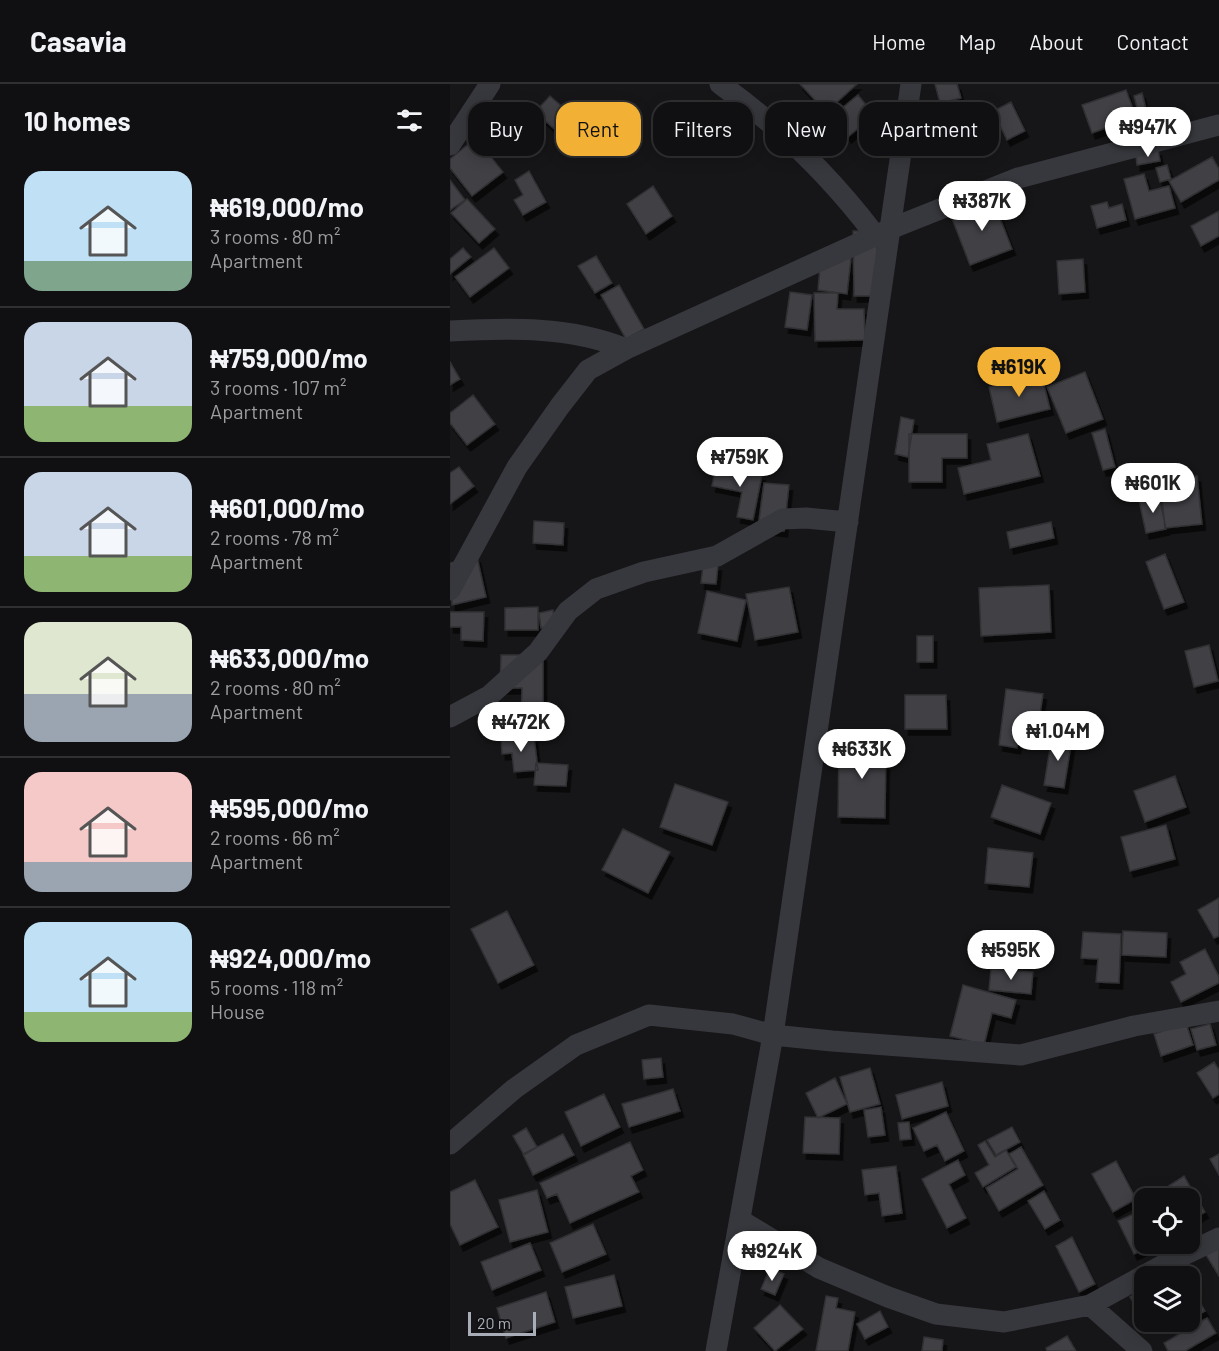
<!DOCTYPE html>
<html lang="en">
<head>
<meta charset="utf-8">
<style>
	body { margin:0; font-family:Barlow,sans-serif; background:#1e1e20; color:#f1f3f6; height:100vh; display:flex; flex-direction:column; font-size:22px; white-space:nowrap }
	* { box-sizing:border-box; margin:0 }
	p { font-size:20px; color:#9c9d9f }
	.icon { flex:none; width:33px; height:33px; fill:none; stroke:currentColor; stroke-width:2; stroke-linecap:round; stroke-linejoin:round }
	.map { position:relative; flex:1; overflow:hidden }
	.drawer { display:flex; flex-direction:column; background:#101012; width:450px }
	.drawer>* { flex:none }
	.banner { position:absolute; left:18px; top:18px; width:570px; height:54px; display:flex; gap:12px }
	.fabs { position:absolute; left:684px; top:1104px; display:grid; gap:12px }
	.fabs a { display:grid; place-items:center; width:66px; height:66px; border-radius:12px; background:#101012; box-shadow:0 3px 15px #0003,0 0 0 2px #303032; font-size:30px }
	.scale { position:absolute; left:18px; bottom:15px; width:68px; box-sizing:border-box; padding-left:6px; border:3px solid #a8adb8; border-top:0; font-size:16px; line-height:21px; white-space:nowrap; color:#a8adb8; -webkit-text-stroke:4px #111113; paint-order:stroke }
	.price { position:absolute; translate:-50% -51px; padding:0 14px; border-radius:21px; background:#fff; color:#222; font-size:20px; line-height:39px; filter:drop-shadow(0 2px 3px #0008) }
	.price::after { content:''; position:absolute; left:50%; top:36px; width:18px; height:14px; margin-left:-9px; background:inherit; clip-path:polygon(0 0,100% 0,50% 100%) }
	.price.on { background:#f2b134; color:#111 }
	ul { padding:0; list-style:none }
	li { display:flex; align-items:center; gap:18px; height:150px; padding:0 24px }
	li+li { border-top:2px solid #303032 }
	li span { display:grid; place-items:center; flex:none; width:168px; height:120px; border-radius:18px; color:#555 }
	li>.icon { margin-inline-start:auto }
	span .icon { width:72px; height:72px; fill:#fffc; stroke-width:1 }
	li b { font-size:26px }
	h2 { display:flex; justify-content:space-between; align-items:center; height:72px; padding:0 24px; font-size:26px }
	.chip { padding:0 21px; border-radius:18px; background:#101012; box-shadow:0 3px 15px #0003,0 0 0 2px #303032; font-size:21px; line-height:54px }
	.chip.on { background:#f2b134; color:#111 }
	header { display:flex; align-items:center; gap:36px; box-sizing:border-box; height:84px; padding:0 30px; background:#101012; border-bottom:2px solid #303032 }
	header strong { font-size:28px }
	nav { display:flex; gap:33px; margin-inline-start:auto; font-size:21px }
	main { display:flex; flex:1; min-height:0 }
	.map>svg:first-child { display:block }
	.building { fill:#404145; stroke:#303034; stroke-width:1.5; filter:url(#shadow) }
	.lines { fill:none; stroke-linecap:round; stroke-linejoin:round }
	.street { stroke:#37383d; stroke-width:21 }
</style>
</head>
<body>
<header>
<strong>Casavia</strong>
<nav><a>Home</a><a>Map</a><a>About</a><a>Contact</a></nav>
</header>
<main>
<section class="drawer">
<h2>10 homes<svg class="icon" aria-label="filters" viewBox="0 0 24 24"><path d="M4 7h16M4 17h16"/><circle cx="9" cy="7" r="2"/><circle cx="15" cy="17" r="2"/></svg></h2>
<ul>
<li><span style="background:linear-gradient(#bfe0f5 75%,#7fa58c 0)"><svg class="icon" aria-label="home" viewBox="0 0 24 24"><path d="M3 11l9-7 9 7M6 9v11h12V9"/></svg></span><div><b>₦619,000/mo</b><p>3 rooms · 80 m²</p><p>Apartment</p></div></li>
<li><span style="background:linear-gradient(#c9d6e8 70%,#8fb573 0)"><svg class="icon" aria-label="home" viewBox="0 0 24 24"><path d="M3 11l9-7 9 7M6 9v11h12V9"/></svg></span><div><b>₦759,000/mo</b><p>3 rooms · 107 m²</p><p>Apartment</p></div></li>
<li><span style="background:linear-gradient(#c9d6e8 70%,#8fb573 0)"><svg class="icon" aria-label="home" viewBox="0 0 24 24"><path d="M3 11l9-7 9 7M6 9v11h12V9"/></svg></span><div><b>₦601,000/mo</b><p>2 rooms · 78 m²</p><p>Apartment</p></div></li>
<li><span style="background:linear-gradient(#dfe7d0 60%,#9aa5b1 0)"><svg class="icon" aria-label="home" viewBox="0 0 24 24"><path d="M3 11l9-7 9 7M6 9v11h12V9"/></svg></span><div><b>₦633,000/mo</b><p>2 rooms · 80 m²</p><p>Apartment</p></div></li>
<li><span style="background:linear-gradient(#f6c9c9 75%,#9aa5b1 0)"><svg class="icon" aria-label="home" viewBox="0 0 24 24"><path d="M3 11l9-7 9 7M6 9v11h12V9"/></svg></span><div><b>₦595,000/mo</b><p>2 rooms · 66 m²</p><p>Apartment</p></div></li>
<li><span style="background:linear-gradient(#bfe0f5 75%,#8fb573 0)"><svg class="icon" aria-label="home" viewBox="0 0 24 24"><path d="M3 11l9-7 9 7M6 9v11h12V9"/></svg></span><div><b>₦924,000/mo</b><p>5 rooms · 118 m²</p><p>House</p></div></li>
</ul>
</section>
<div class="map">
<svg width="769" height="1267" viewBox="0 0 769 1267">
	<defs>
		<filter id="shadow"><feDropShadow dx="3.5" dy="6" stdDeviation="0" flood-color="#0009"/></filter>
	</defs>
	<rect width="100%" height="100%" fill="#161618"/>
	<path class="building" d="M350,0H407L376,28Z
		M485,0H507L511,14L490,19Z
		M676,6L686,33L642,49L632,21Z
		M692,9L697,29L689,31L684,12Z
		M408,11L424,31L398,53L381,33Z
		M100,12L124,33L109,49L85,28Z
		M561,18L575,47L557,56L543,27Z
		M26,54L53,88L22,112L0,84V75Z
		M708,66L710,77L687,81L686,71Z
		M762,73L769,85V96L731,118L719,97Z
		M717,81L721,95L710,98L706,84Z
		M79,87L96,118L73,131L64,116L73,111L65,96Z
		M694,90L699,107L719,102L725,124L685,135L674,95Z
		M0,96L15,116L0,126Z
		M203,102L222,132L196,150L177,120Z
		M17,115L45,145L29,159L1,129Z
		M543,116L562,165L520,181L501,132Z
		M657,118L659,124L672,120L676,136L647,144L641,122Z
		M769,127V152L751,162L741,142Z
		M403,147H427V212H404Z
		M13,164L21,173L0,190V175Z
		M44,164L59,184L20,213L5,193Z
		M371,171L401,174L397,210L368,206Z
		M146,172L162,199L145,209L128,182Z
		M633,175L635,208L609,210L607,177Z
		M169,201L194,245L176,255L151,211Z
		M340,208L362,211L357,246L335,243Z
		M364,209H388L387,225H414L415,256L365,257Z
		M0,278L10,295L0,301Z
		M635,288L653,335L616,349L597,303Z
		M591,289L600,325L547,338L539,303Z
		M23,311L45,340L17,361L0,339V329Z
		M451,333L464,336L458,373L445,370Z
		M655,345L665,383L653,386L642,349Z
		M459,350H517V374H492V398H459Z
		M578,350L590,392L514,410L508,384L541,376L537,360Z
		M266,382L312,391L303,436L287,433L292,408L262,402Z
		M9,383L24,402L0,420V389Z
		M747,392L752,440L715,444L710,396Z
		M314,399L339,401L334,447L308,444Z
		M709,411L716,445L696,449L689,416Z
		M84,437L114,439L113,461L83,459Z
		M601,438L604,454L560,464L557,448Z
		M715,470L734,518L714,525L696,478Z
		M27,473L36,513L2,521L0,479Z
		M253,481H268L266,500L251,499Z
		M599,501L601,548L531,552L529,504Z
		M339,503L348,548L305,556L296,510Z
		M257,507L296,516L287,557L248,549Z
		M88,523V546H55V524Z
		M103,526L105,541L91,544L89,529Z
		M0,528H34L33,557L11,556V543H0Z
		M467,552H483V578H467Z
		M759,561L768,597L744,603L735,567Z
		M51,571H93V636H71L72,604H50Z
		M556,605L593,610L587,651L569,649L567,664L549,661Z
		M455,611H496L497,645H455Z
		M602,652L622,655L614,704L594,701Z
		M84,653L88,686L64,688L62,669L52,670L51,655Z
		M389,658L436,659L435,734L388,733Z
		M86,679L118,681L116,702L84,701Z
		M725,692L736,723L695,738L684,707Z
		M225,700L278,718L262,761L210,743Z
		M552,701L601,719L590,750L541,733Z
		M716,741L725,775L680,787L671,753Z
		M173,745L220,768L198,809L152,786Z
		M538,764L583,769L579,803L535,799Z
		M769,814V852L764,854L748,826Z
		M57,827L84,881L48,899L21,845Z
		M673,847L717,849L716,873L672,871Z
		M633,848L671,850L669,899L646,898L648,875L631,874Z
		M755,865L769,893V899L731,918L721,898L736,890L730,878Z
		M541,885L583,888L581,910L539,906Z
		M513,901L566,916L561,934L542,929L534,961L500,952Z
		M736,939L743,961L711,972L704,950Z
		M760,940L766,961L747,966L741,945Z
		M211,974L213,993L194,995L192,976Z
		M764,978L769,986V1010L763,1014L747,989Z
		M420,984L430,1020L400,1028L390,993Z
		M385,994L397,1020L368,1034L356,1009Z
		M492,998L498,1022L452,1035L446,1011Z
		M223,1005L230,1027L179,1043L172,1020Z
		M154,1010L170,1043L131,1062L115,1028Z
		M431,1023L435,1051L418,1053L414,1026Z
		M496,1028L514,1067L495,1077L487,1061L474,1067L463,1044Z
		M355,1033L390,1034L389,1070L353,1069Z
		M459,1038L461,1055L450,1056L448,1039Z
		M562,1043L570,1058L546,1071L537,1056Z
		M76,1044L87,1063L74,1071L63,1052Z
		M113,1050L124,1071L83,1091L73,1070Z
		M535,1057L545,1073L556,1066L566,1083L533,1103L525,1089L539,1081L528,1061Z
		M180,1058L193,1086L181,1092L189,1108L120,1139L107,1110L97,1114L90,1099Z
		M571,1063L593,1101L549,1127L536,1104L568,1085L559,1070Z
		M769,1070V1091L760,1075Z
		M508,1076L515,1091L499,1100L516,1134L497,1144L472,1095Z
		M666,1077L686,1115L663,1128L642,1090Z
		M446,1082L452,1129L432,1132L429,1109L415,1111L412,1086Z
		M734,1092L755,1128L740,1137V1114H723L717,1103Z
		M25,1096L48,1143L10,1161L0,1140V1108Z
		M87,1106L98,1148L60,1158L49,1116Z
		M594,1107L610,1136L595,1145L578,1117Z
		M694,1125V1160H705L684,1170L668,1137Z
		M143,1140L156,1170L112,1188L100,1159Z
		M622,1153L645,1200L629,1208L606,1162Z
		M80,1159L91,1186L42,1206L31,1178Z
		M769,1162V1192L756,1171Z
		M320,1184L334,1190L325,1211L311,1205Z
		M164,1191L172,1222L123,1234L115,1203Z
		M740,1201L755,1227L740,1236Z
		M694,1204V1229L691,1231L680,1213Z
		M96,1208L105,1238L56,1254L47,1224Z
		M376,1212L388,1214L386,1224L405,1228L398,1267H366Z
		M330,1221L353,1245L325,1267L304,1244Z
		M430,1227L438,1243L415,1255L407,1240Z
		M757,1234L766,1249L735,1267H718L714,1259Z
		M617,1252L626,1267H597L596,1264Z
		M474,1253L493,1256L492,1267H472Z"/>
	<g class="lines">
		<path class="street" d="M270,0C329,42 381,93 425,151
			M0,61L40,0
			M0,247C58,244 121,242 176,265
			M0,506L67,383L110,322L138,286L176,265L440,145L568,94L769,41
			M0,633L39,612L88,568L118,527L146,505L194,488L267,472L333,435L356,434L398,438
			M0,1060L64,1005L126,961L199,931L283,940L323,951L382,957L571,971L684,942L769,927
			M290,1136L369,1184L438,1213L486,1230L554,1238L640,1221L715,1180L769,1154
			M640,1221L692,1267
			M266,1267L323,951L461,0"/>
	</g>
</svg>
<div class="fabs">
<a><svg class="icon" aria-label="locate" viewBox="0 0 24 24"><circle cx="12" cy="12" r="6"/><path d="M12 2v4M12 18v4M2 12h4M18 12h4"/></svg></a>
<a><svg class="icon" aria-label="layers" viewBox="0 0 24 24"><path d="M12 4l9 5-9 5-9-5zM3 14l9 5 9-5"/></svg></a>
</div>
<div class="scale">20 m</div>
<b class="price" style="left:698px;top:74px">₦947K</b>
<b class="price" style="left:532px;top:148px">₦387K</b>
<b class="price on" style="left:569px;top:314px">₦619K</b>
<b class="price" style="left:290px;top:404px">₦759K</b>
<b class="price" style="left:703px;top:430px">₦601K</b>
<b class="price" style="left:71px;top:669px">₦472K</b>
<b class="price" style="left:608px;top:678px">₦1.04M</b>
<b class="price" style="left:412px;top:696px">₦633K</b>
<b class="price" style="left:561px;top:897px">₦595K</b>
<b class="price" style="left:322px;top:1198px">₦924K</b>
<div class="banner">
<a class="chip">Buy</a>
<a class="chip on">Rent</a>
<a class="chip">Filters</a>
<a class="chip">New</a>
<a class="chip">Apartment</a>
</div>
</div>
</main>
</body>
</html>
